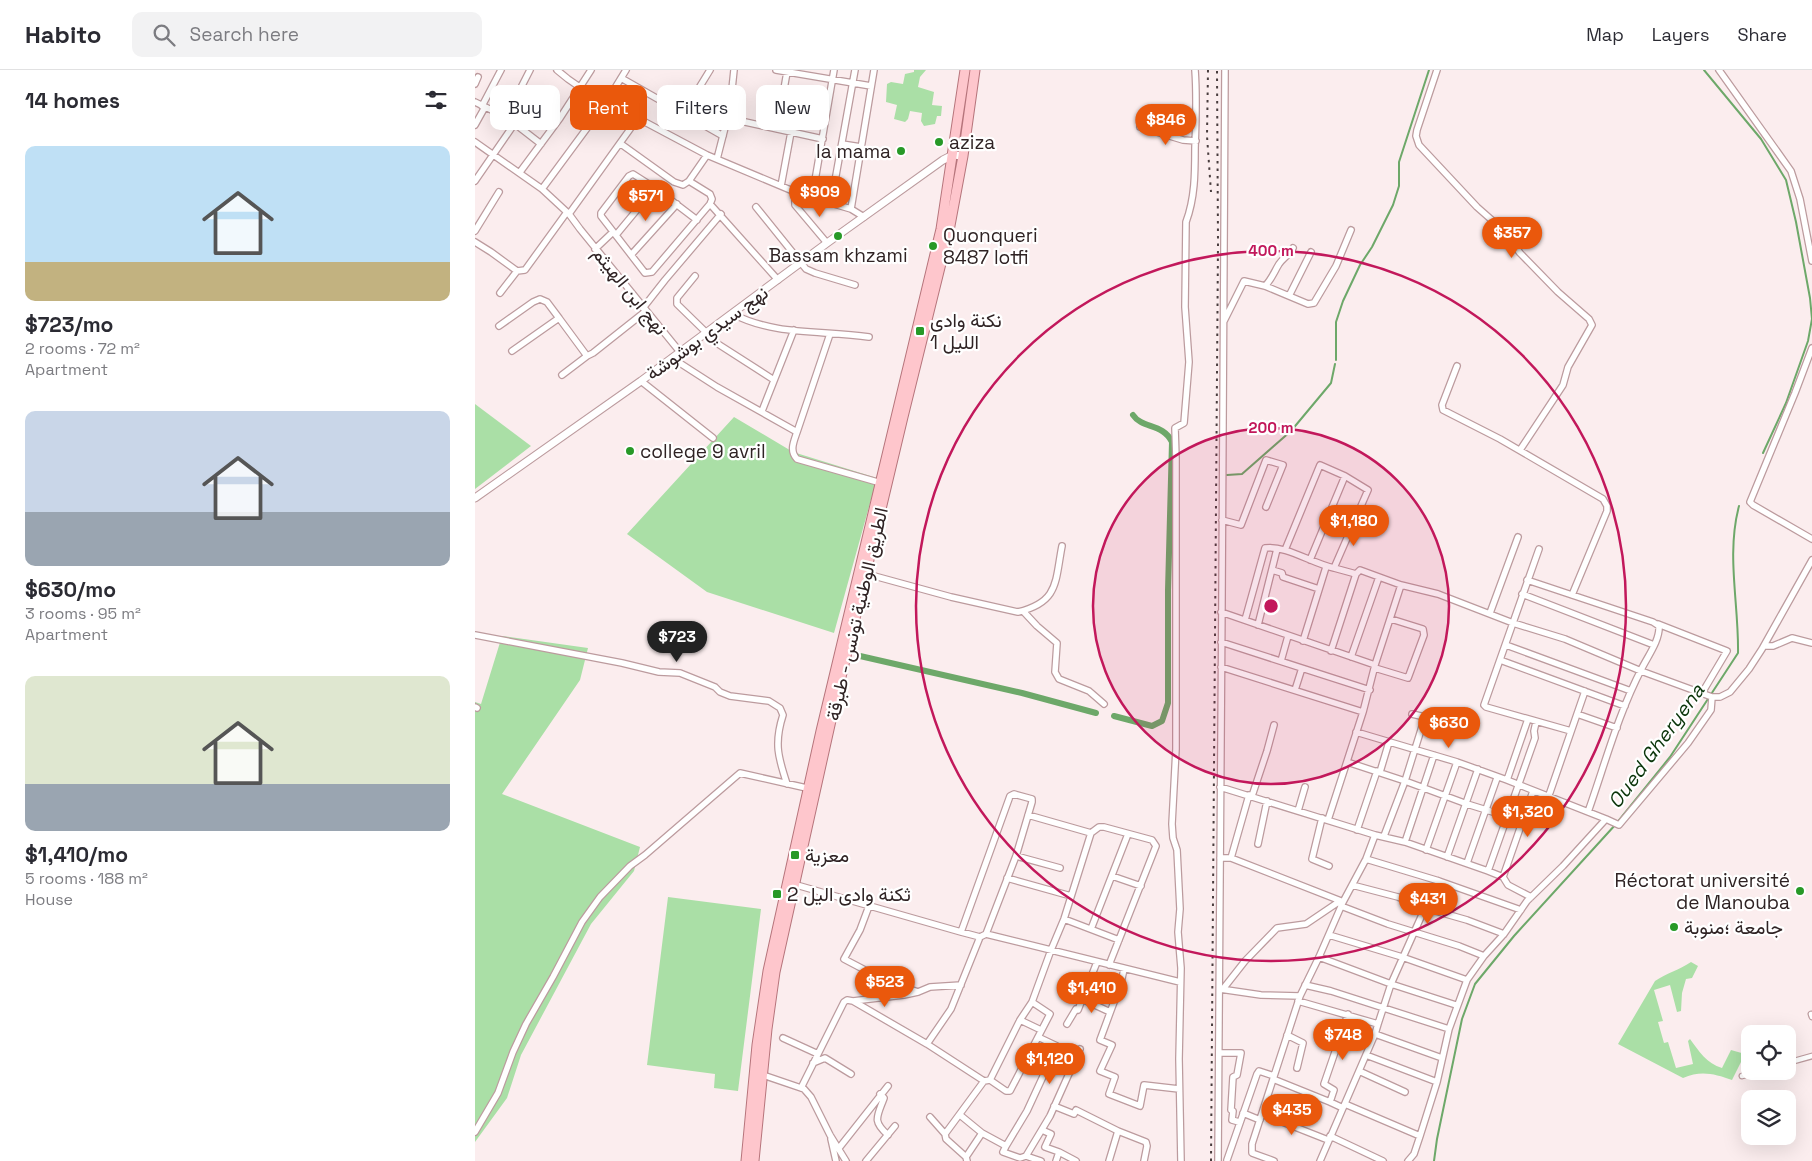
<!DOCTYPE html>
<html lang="en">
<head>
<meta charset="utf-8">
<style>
	body { margin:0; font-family:"Space Grotesk",Vazirmatn,sans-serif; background:#f2f2f3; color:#2b2b33; height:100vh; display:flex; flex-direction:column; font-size:19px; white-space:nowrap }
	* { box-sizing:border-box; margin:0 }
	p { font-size:16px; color:#7c7c81 }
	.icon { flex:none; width:28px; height:28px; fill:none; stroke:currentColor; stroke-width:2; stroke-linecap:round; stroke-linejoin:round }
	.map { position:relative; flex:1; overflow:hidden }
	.sheet { display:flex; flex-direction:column; background:#fff; width:475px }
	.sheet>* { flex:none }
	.banner { position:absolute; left:15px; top:15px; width:475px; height:45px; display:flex; gap:10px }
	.fabs { position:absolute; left:1266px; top:955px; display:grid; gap:10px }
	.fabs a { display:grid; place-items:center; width:55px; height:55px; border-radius:10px; background:#fff; box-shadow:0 5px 20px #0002; font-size:25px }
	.price { position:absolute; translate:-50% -42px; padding:0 11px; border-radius:18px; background:#ea580c; color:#fff; font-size:16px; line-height:32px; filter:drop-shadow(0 1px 2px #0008) }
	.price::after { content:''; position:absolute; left:50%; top:30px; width:15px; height:11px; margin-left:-8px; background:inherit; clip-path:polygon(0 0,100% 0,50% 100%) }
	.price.active { background:#222; color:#fff }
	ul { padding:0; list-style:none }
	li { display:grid; align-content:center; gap:10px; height:265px; padding:0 25px }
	li span { display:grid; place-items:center; height:155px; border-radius:10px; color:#555 }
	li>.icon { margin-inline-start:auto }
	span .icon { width:90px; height:90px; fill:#fffc; stroke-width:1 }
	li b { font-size:21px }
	h2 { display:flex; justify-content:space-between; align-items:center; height:60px; padding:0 25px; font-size:21px }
	.chip { padding:0 18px; border-radius:10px; background:#fff; box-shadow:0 5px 20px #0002; font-size:18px; line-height:45px }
	.chip.active { background:#ea580c; color:#fff }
	header { display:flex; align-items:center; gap:30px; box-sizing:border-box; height:70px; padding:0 25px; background:#fff; border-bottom:1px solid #e1e1e2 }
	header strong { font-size:24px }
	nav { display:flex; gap:28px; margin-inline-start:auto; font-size:18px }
	.search { width:350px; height:45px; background:#f2f2f3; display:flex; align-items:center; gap:12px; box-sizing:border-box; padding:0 18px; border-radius:10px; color:#7c7c81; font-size:19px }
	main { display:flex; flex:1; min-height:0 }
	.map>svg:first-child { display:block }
	.green { fill:#aadfa6 }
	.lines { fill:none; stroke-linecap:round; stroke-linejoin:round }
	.stream { stroke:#6da869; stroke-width:2 }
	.canal { stroke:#6da869; stroke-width:6 }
	.pedestrian-casing { stroke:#bc9b9e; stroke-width:7 }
	.minor-casing { stroke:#bc9b9e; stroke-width:8 }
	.tertiary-casing { stroke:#bc9b9e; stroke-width:9 }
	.primary-casing { stroke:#b6747b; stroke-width:11 }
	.pedestrian { stroke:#fff; stroke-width:4.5 }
	.minor { stroke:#fff; stroke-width:5.5 }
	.tertiary { stroke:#fff; stroke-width:7 }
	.primary { stroke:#fec6cc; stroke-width:9 }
	.rail { stroke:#493d3e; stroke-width:2; stroke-dasharray:2.5 5; stroke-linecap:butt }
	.ring { fill:none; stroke:#c2185b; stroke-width:2.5 }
	.poi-dot { fill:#279927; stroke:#fff; stroke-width:2 }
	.labels { text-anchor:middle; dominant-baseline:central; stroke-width:4.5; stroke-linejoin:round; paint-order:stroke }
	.poi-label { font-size:19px; fill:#2f2324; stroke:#fff; text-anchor:start }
	.street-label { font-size:19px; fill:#2f2324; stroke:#fff }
	.water-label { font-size:20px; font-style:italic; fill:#0a350a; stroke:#fff }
	.centre { fill:#c2185b; stroke:#fff; stroke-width:2.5 }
	.ring-label { font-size:15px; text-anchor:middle; font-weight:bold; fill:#c2185b; stroke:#fff; stroke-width:4.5; stroke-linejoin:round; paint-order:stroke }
</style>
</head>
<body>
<header>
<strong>Habito</strong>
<div class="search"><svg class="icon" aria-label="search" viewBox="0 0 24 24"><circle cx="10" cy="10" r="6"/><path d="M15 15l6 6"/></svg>Search here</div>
<nav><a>Map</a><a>Layers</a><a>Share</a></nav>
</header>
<main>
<section class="sheet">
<h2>14 homes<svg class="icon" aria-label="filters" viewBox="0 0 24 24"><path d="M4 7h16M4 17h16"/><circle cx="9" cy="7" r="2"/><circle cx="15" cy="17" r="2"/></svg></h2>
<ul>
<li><span style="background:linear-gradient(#bfe0f5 75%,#c2b280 0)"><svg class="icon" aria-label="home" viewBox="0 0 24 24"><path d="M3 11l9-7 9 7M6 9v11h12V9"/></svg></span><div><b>$723/mo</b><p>2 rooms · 72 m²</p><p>Apartment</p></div></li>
<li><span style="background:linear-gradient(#c9d6e8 65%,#9aa5b1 0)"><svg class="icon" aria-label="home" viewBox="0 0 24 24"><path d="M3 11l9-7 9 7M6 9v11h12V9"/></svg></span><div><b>$630/mo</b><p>3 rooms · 95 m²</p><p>Apartment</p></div></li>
<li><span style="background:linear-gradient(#dfe7d0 70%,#9aa5b1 0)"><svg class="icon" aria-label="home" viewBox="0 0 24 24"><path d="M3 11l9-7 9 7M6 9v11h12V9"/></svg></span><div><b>$1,410/mo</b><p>5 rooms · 188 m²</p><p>House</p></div></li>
</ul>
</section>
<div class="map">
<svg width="1337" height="1091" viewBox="0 0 1337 1091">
	<rect width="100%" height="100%" fill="#fbedee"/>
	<path class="green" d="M439,0H451L445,7L443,17L459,22L457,35L467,36L466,46H462L460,54L449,56L446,51L447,43L435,41L433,49L430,52L419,49L422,35L411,32L412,14L416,12L428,14L430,4L439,2Z
		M0,334L56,376L0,419Z
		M259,347L318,382L402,408L359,563L232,522L152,464Z
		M27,566L113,578L105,610L27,724L165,777L159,801L116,854L46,985L32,1028L0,1072V632L6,634Z
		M193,827L286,839L263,1021L239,1018L240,1004L172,995Z
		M1216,892L1223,896L1217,908L1211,909L1207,923L1206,941L1202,942L1195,915L1179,920L1188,951L1183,952L1189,973L1193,972L1201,998L1218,994L1213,971L1215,969C1223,980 1232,994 1247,998L1256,980L1270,984L1257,1010C1240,1004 1226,1000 1208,1008L1143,974L1180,911C1192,903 1204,900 1216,892Z"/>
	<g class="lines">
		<path class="stream" d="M1229,0L1286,69L1311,110L1321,152L1335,228L1337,249L1333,271L1311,333L1288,383
			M861,290V252L868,231L885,195L897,177L918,135L924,116V92L954,0
			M752,405L767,404L816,361L856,313L860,294
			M959,1091L962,1069L987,949L1000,914L1039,866L1141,754L1195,687L1263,583C1264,534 1251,485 1264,436"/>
		<path class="canal" d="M385,586L547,623L621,643
			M639,646L677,656L687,651L693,633V520L697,372C688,353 667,359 658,345"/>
		<defs>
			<path id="pedestrian" d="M1336,944L1337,947
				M1312,993L1337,986
				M1267,1006L1284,1001"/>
			<path id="minor" d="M82,0L93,9L106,18L232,85L325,124L376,139L389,147
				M301,0L396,16
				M962,0L942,60L941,66L944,75L1002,137L1027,159L1045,183L1083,222L1114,249L1117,255L1093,297L1088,315L1045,380
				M1244,0L1316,101L1325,129L1337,191
				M146,8L248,66
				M0,14L3,7
				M0,32L31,47L66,74
				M191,34L200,21
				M7,36L26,0
				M208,44L235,0
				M31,47L55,0
				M163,48L94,144L105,159L205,282
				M252,48L348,69
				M0,55L10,37
				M665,57L708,70L721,71
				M302,59L312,2
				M0,72L67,119L94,144
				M146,74L199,112L208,115L214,111L232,85
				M367,74L386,77
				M242,89L255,38L259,0
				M45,102L85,48L116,0
				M0,111L40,53
				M214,111L235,124L237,129L235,134L177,202L170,203L126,146V143L154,106L158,104L180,118L222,150
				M306,116L316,62
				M67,119L132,31L151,0
				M325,124L320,131V135L352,173
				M337,128L359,0
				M356,133L380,0
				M235,134L303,210
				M281,137L331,199L340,203L380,215
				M376,139L399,0
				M0,161L24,122
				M141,165L180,118
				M0,172L16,182L42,201
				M120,179L138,162
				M156,185L202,134
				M220,206L202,228V234L243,274L299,310
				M790,216C797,209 799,202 804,194C808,188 814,185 818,178
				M25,223L42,201L50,200L92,142
				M814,226L836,182
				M168,238L190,210L246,144
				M258,244C300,266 349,260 394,267
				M749,251L769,211L790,216L833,234L839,233L861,196L876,160
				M24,256L58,232L65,229L72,232L84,248
				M355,264L322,362C319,371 314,381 322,389L406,413
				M1337,278L1320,323L1275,432L1278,435L1337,469
				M37,281L84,248L112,286
				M197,288L242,317L322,362
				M982,296L967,335L968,340L1025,369L1128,429L1132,436V441L1097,525
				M87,305L112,286L118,283L171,241
				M166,311L238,368
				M287,341L319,260
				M747,450L766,455L791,390L808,395L791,437
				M1064,479L1009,635L1011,637L1096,661
				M835,490L870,406
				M859,498L881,504
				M797,500L807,503L808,507L844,519
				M392,504L476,527L543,542C584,532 580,512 587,476
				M1052,510L1178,552L1184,556C1185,570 1173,586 1167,598C1143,644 1130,694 1113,742
				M1047,524L1179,575
				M548,541L562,556L582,573L580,602L584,609L614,621L629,634
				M746,542L900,595
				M1015,543L1043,467
				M770,550L790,478C811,475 838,494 859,498L893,420L870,406L845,395L810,480
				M1183,554L1252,581L1227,623
				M783,555L802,479
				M0,565L147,593L184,602L205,603L240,617L245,622L255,626L294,631L305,638L308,645C299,673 303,687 312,714
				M828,571L851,497
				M746,572L895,620
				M1031,575L1156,621
				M1289,576H1298L1317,568L1337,573
				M856,581L881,504L885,500L926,515L963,524L1038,553L1090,569L1166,601L1237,627H1245L1255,622L1274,599L1287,579L1337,490
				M876,587L904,507
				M1025,590L1150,636
				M806,591L813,566
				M746,597L888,642
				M900,598L933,608L949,565L948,559L916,549
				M820,620L827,598
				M0,637L2,638
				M1102,644L1142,658
				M881,662L982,692L1032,710L1131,749
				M872,692L930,711L992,734L1047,751
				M905,702L914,672
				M1032,710L1053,649
				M745,717L900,765L891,789L868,832L844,887L825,926L777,1074V1083L799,1091
				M777,726L792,681L799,655
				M1073,728L1110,621
				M823,741L830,717
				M553,745L616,763
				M847,748L837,789L854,796
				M853,750L888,642L900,595L926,515
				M882,760L902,701
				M900,765L930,772L1013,801L1028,807L1033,815L1056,827
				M909,766L930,711L950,647L937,644
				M930,772L959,685
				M783,774L792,731
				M951,780L982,692
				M541,786L585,798
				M972,787L1003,699
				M745,788H756L866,831
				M756,788L774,725
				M891,789L964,811L1046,840
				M992,793L1022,708
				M1013,801L1060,668L1059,661L1061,652
				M637,806L666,816
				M1028,807L1058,721
				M532,808L596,826
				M964,811L950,838L992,850L1029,864
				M318,814L486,862L505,867L511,864L705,912
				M877,815L923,827L950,838L916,914L903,954
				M394,836L385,860L369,889L407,909L443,922
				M866,836L913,854L984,876L1009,886
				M589,849L644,870
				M616,859L653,764
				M486,862L535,726L539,724L557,729V732L541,786L511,864
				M854,865L927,887L992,910
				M844,887L916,914L981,935
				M649,899L646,913L625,970L637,975L625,1001L640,1007L634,1024L665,1036L669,1015L704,1019
				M830,915L856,921L974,959
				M745,919L786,925L825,926
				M748,919L770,891L802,858L831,854L865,831
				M607,929L635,942
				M378,931L429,925L443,922L455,917L486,915
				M823,931L903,954L900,964L845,1091
				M545,950L557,932
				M592,954L601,939L603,940L622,892
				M900,964L967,988
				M812,965L828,973L822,998
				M308,968L343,984
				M452,974L509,1011
				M744,983H766L762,1005L758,1007L756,1040L758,1041L757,1050L764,1052
				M891,985L962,1012
				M338,993L350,988L376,1004
				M884,1001L930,1022
				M288,1005L329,1019L336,1027L355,1065L371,1091
				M798,1009L855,1032
				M515,1010L531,1021H535L575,944L557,932L576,880L589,849L616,763L624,757H629L677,770L681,776L634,895
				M326,1018L369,932L372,930L378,931L452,974L476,939L505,867
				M405,1024L409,1028C402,1047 397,1051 413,1065
				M870,1034L945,1066
				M579,1036L599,1044L601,1040L643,1061
				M868,1038L855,1032L859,1020L849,1014L873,944
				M768,1043L785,1050
				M787,1044L853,1070
				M485,1045L507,1063L531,1076L528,1082L545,1088L551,1086L575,1046L605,979
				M455,1047L470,1064L509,1011L515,1010L545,950L566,960
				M567,1060L576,1064L570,1077L584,1082
				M0,1062L23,1023L38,982L51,954L78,907L107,852L125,827L155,796L170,785L265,703L336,719
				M470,1064L471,1069L491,1087L492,1091
				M855,1066L908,1091
				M356,1069L361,1091
				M531,1076L552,1041L582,976L563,967
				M364,1078L413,1016
				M551,1086L566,1091
				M491,1087L507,1063
				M752,1090L782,1004L784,1001L799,1006
				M391,1091L420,1056
				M581,1091L584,1082L601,1091
				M634,1091L643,1061L671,1072L672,1076L669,1091
				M706,1091L704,989L706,898L703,862L705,839L702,780L698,768L697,754L701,679V388L700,358L709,353L714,292L710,237L711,152C720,128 720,103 720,78C721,52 722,26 720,0
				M743,1091C747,727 747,364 750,0
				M933,1091L939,1084L945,1066L962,1012L974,959L992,910L1009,886L1029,864L1052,831L1088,796L1131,749L1144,755L1213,673L1236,640L1237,627"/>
			<path id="tertiary" d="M0,428L166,311L352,173L468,90L478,85L488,86"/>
			<path id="primary" d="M271,1091L282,975L293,901L346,661L466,159L490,0
				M279,1091L292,959L300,902L361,628L428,347L474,161L488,86L500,0"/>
		</defs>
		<use href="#pedestrian" class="pedestrian-casing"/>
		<use href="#minor" class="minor-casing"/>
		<use href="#tertiary" class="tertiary-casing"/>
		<use href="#primary" class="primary-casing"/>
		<use href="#pedestrian" class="pedestrian"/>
		<use href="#minor" class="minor"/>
		<use href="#tertiary" class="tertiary"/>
		<use href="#primary" class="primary"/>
		<path class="rail" d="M733,0L732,66L736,122
			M736,1091L743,173L742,0"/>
	</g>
	<circle cx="796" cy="536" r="178" fill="#c2185b" fill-opacity=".12"/>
	<g class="ring">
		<circle cx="796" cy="536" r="178"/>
		<circle cx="796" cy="536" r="355"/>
	</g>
	<g class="poi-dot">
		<circle cx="464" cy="72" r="5"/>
		<circle cx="426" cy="81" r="5"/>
		<circle cx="363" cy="166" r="5"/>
		<circle cx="458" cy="176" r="5"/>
		<rect x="440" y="256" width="10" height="10" rx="2.5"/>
		<circle cx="155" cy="381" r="5"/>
		<rect x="315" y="780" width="10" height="10" rx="2.5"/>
		<circle cx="1325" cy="821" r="5"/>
		<rect x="297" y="819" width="10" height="10" rx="2.5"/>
		<circle cx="1199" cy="857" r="5"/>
	</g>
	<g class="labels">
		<g class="poi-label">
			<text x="474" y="72">aziza</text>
			<text x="416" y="81" text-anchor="end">la mama</text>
			<text x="468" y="165">Quonqueri<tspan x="468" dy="22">8487 lotfi</tspan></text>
			<text x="363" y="185" text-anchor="middle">Bassam khzami</text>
			<text x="455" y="250">نكنة وادى<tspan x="455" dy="22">الليل 1</tspan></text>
			<text x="165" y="381">college 9 avril</text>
			<text x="330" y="785">معزية</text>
			<text x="1315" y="810" text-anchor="end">Réctorat université<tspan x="1315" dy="22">de Manouba</tspan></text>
			<text x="312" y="824">ثكنة وادى اليل 2</text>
			<text x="1209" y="857">جامعة ؛منوبة</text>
		</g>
		<g class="street-label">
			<text transform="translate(155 221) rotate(51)">نهج ابن الهيثم</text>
			<text transform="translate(232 263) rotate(-36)">نهج سيدي بوشوشة</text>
			<text transform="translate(382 544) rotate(-77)">الطريق الوطنية تونس - طبرقة</text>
		</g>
		<g class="water-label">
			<text transform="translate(1181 676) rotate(-54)">Oued Gheryena</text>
		</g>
	</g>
	<circle cx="796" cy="536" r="8" class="centre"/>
	<g class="ring-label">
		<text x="796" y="186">400 m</text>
		<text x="796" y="363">200 m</text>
	</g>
</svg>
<div class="fabs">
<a><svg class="icon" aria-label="locate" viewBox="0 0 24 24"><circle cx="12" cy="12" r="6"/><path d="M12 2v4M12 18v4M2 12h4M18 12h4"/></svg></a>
<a><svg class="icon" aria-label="layers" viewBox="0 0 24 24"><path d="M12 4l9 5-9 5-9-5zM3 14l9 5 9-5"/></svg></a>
</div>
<b class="price" style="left:691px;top:76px">$846</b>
<b class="price" style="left:345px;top:148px">$909</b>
<b class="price" style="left:171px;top:152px">$571</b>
<b class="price" style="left:1037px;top:189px">$357</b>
<b class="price" style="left:879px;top:477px">$1,180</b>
<b class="price active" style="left:202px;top:593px">$723</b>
<b class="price" style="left:974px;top:679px">$630</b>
<b class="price" style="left:1053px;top:768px">$1,320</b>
<b class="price" style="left:953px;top:855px">$431</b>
<b class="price" style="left:410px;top:938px">$523</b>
<b class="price" style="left:617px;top:944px">$1,410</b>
<b class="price" style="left:868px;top:991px">$748</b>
<b class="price" style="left:575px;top:1015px">$1,120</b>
<b class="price" style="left:817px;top:1066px">$435</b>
<div class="banner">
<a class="chip">Buy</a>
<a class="chip active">Rent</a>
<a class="chip">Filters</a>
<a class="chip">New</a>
</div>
</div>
</main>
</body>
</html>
